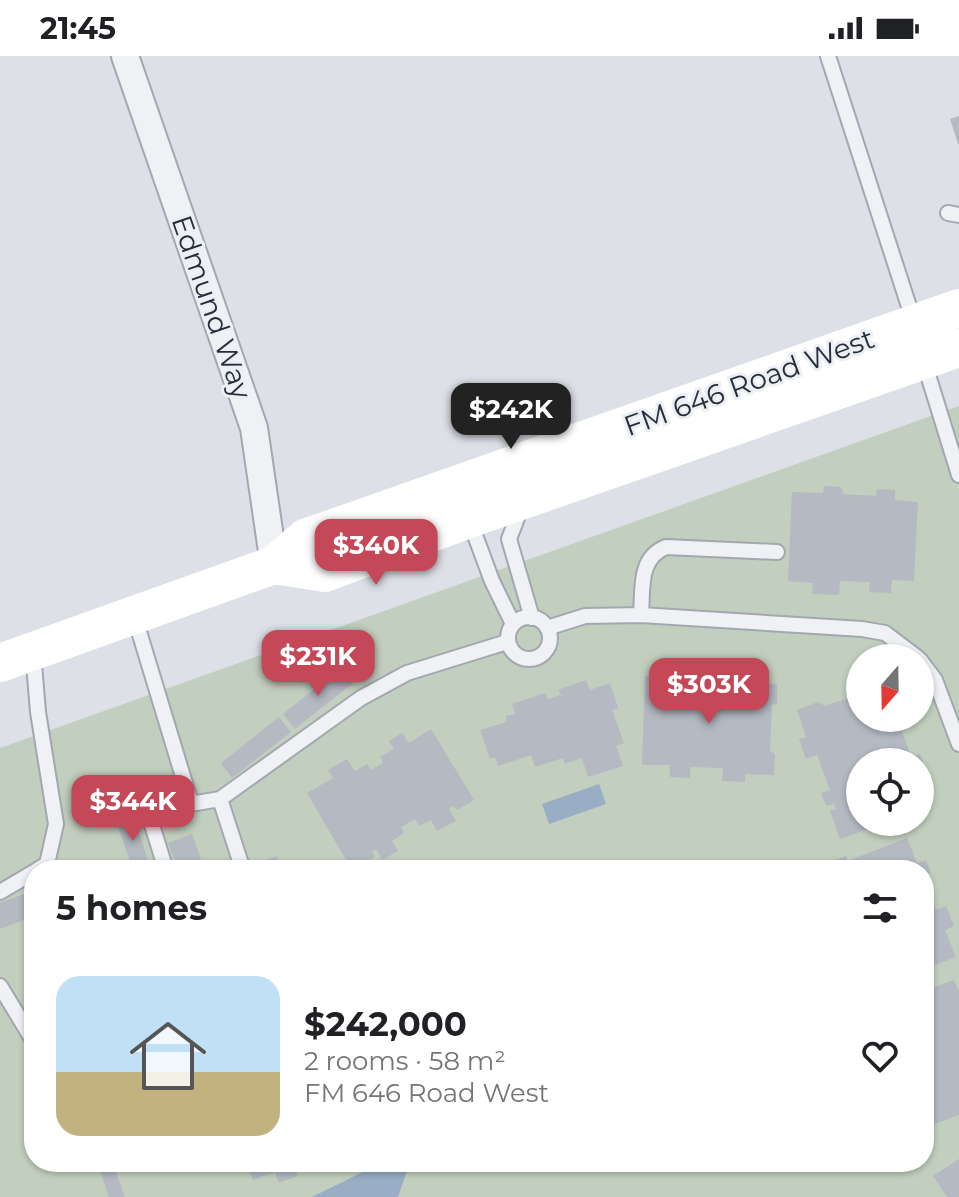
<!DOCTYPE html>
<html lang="en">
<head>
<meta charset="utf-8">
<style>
	body { margin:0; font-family:Montserrat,sans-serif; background:#f2f2f2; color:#202124; height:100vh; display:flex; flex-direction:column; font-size:30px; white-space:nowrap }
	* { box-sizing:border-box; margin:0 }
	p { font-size:26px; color:#757577 }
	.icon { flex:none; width:44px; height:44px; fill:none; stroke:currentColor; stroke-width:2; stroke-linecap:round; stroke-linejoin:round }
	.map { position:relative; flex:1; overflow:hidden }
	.sheet { position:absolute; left:24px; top:804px; width:910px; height:312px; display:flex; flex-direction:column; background:#fff; border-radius:32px; box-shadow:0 2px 6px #0004 }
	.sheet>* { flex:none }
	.needle { width:52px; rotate:200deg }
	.tools { position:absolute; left:846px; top:588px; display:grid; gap:16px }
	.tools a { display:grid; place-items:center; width:88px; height:88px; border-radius:50%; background:#fff; box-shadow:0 2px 6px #0004; font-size:40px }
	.price { position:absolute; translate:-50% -68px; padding:0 18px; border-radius:16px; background:#c44857; color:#fff; font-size:26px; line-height:52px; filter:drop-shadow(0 2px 4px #0008) }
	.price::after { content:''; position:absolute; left:50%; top:48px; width:24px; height:18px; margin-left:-12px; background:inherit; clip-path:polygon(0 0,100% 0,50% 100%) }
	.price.current { background:#222; color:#fff }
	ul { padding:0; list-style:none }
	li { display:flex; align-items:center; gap:24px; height:200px; padding:0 32px }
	li span { display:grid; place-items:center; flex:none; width:224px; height:160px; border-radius:24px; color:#555 }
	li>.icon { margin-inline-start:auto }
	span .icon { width:96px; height:96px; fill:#fffc; stroke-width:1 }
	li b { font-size:34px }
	h2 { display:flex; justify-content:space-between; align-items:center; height:96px; padding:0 32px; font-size:34px }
	.status { display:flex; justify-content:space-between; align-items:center; height:56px; padding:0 40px; background:#fff; direction:ltr }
	.status svg { height:22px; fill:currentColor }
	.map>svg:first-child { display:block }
	.green { fill:#c2cfbe; fill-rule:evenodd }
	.water { fill:#99adc4 }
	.building { fill:#b4b9c2 }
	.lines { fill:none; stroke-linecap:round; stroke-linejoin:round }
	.service-casing { stroke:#a3a7af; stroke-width:18 }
	.minor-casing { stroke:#a3a7af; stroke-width:30 }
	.service { stroke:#eff1f4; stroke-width:14 }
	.minor { stroke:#eff1f4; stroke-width:26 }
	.secondary { stroke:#fff; stroke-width:38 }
	.labels { text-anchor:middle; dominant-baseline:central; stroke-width:6; stroke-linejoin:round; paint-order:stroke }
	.street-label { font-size:28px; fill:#272e3b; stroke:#eceff4 }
</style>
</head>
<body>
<div class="status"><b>21:45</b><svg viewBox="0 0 49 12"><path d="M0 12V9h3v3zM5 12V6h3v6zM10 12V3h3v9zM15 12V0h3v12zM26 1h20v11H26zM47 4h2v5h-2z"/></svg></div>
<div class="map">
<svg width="959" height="1141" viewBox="0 0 959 1141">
	<rect width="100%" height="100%" fill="#dde0e6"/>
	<path class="green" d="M959,350V1141H0V692ZM860,602H920V662H860ZM860,706H920V766H860ZM34,814H924V1106H34Z"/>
	<path class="water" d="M599,728L606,748L549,768L542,748Z
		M376,1106H410L398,1141H312L375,1110Z"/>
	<path class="building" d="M959,60V88H958L950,63Z
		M824,430L841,431L843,438L876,440L877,433L895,434V444L918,446L914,525L892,524L891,537L869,536L870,526L840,525L839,539L812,538L813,527L788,525L792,436L823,437Z
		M341,612L353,627L295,673L283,658Z
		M674,615L693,616V626L729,627L730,618L747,619V627L777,628V649L772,648L770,695L775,698L774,719L745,718V726L722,725L723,712L690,711V722L670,721V709H642L645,620L673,621Z
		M586,624L590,634L610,627L618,652L612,654L624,687L616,690L623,710L588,721L582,702L565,708L563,702L535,711L531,699L498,710L495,701L490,703L480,674L506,666V660L515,658L512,648L545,637L548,643L561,639L558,634Z
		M860,638V662H909L911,669L901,672L911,701L920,698L928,720L920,723V706H860V766H888L840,783L830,755L836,753L834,748L826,750L821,737L830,734L817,699L806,703L799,683L806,681L797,654L818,646L825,650Z
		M279,661L291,676L232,722L221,707Z
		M431,673L474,744L457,754L453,750L449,753L456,765L437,775L431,764L419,770L415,763L401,771L404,777L392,785L398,795L382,804L376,793L372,795L375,801L352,814L307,737L333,722L328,714L347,703L355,715L367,708L371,714L383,707L380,701L394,693L389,685L402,677L409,687Z
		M920,725L930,752L920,755Z
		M133,759L150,810L139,814H133L116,765Z
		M192,778L205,814H178L168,787Z
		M907,782L917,807L926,804L931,817L924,820V814H830L827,807L846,800L848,805Z
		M277,800L282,814H254L253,809Z
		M924,824L936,854L946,850L954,870L945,874L956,901L924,913Z
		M34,834V860L0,873V847Z
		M954,924L959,936V1059L924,1072V935Z
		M959,1103V1141H947L933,1120Z
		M97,1106H112L125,1141H109Z
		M246,1106H303L294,1110L298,1120L279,1127L275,1116L253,1124Z"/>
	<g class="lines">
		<defs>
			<path id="service" d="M828,0L914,266
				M948,157L959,159
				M924,306L959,419
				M521,452L509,483L532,562
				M469,463L492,525L513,568
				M134,559L191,747
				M641,559C643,533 638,502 666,491L777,496
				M508 582a21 21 0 1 1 42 0a21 21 0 1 1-42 0Z
				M547,572L585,560L641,559L862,573L885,577L918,602
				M33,596L38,656L56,768L47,808L37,814
				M920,604L935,624L959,688
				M220,743L243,814
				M166,814L152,769L167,752L220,743L361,642L407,617L507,586
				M0,836L34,816
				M0,930L34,986"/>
			<path id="minor" d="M125,0L254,372L274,509"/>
		</defs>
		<use href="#service" class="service-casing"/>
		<use href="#minor" class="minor-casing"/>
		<use href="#service" class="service"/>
		<use href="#minor" class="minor"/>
		<path class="secondary" d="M274,509L325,517L469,463L959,292
			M0,607L274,509L305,482L959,252"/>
	</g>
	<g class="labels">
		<g class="street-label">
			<text transform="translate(212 251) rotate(71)">Edmund Way</text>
			<text transform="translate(749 326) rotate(-20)">FM 646 Road West</text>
		</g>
	</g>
</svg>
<div class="tools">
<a><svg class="needle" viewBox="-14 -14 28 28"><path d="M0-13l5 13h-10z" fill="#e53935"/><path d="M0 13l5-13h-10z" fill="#757577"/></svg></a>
<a><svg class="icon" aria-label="locate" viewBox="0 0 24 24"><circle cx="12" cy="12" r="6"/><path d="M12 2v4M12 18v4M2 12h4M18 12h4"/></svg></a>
</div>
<b class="price current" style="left:511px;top:395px">$242K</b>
<b class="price" style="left:376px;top:531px">$340K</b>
<b class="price" style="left:318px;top:642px">$231K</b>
<b class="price" style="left:709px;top:670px">$303K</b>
<b class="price" style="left:133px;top:787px">$344K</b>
<section class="sheet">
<h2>5 homes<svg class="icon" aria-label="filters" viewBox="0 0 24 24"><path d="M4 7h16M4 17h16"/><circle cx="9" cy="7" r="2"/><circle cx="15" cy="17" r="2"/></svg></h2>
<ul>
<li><span style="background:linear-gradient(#bfe0f5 60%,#c2b280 0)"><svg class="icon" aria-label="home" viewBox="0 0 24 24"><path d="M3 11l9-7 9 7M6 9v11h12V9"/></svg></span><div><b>$242,000</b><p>2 rooms · 58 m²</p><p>FM 646 Road West</p></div><svg class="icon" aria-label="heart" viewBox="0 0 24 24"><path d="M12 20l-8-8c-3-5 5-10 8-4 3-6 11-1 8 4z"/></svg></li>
</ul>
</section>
</div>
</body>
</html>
